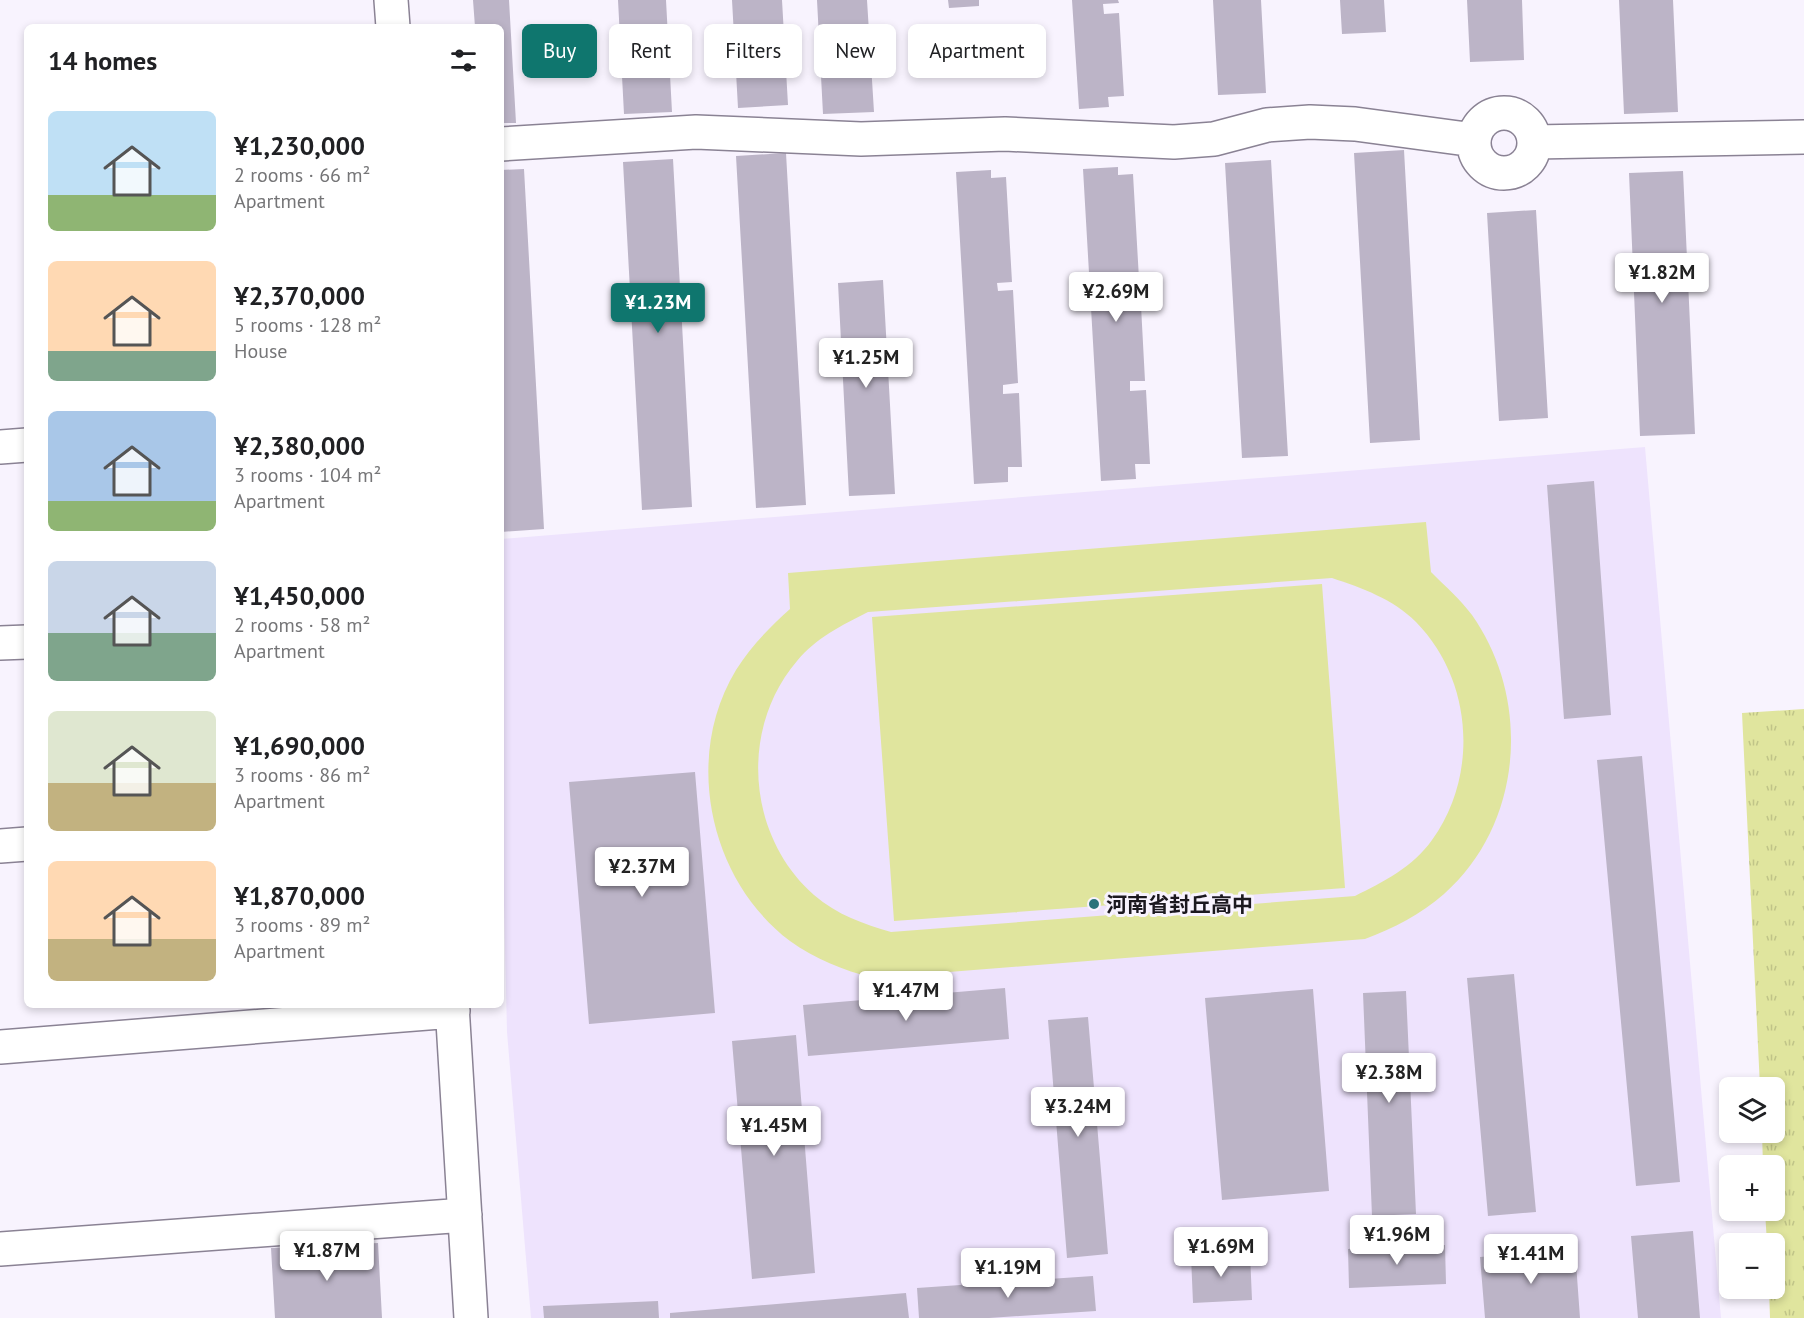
<!DOCTYPE html>
<html lang="en">
<head>
<meta charset="utf-8">
<style>
	body { margin:0; font-family:"PT Sans","Noto Sans SC",sans-serif; background:#f2f2f2; color:#202124; height:100vh; display:flex; flex-direction:column; font-size:22px; white-space:nowrap }
	* { box-sizing:border-box; margin:0 }
	p { font-size:20px; color:#757577 }
	.icon { flex:none; width:33px; height:33px; fill:none; stroke:currentColor; stroke-width:2; stroke-linecap:round; stroke-linejoin:round }
	.map { position:relative; flex:1; overflow:hidden }
	.panel { position:absolute; left:24px; top:24px; width:480px; height:984px; display:flex; flex-direction:column; background:#fff; border-radius:9px; box-shadow:0 3px 9px #0003 }
	.panel>* { flex:none }
	.hud { position:absolute; left:522px; top:24px; width:570px; height:54px; display:flex; gap:12px }
	.fabs { position:absolute; left:1719px; top:1077px; display:grid; gap:12px }
	.fabs a { display:grid; place-items:center; width:66px; height:66px; border-radius:9px; background:#fff; box-shadow:0 3px 9px #0003; font-size:30px }
	.price { position:absolute; translate:-50% -51px; padding:0 14px; border-radius:6px; background:#fff; color:#222; font-size:20px; line-height:39px; filter:drop-shadow(0 2px 3px #0008) }
	.price::after { content:''; position:absolute; left:50%; top:36px; width:18px; height:14px; margin-left:-9px; background:inherit; clip-path:polygon(0 0,100% 0,50% 100%) }
	.price.current { background:#0f766e; color:#fff }
	ul { padding:0; list-style:none }
	li { display:flex; align-items:center; gap:18px; height:150px; padding:0 24px }
	li span { display:grid; place-items:center; flex:none; width:168px; height:120px; border-radius:9px; color:#555 }
	li>.icon { margin-inline-start:auto }
	span .icon { width:72px; height:72px; fill:#fffc; stroke-width:1 }
	li b { font-size:26px }
	h2 { display:flex; justify-content:space-between; align-items:center; height:72px; padding:0 24px; font-size:26px }
	.pill { padding:0 21px; border-radius:9px; background:#fff; box-shadow:0 3px 9px #0003; font-size:21px; line-height:54px }
	.pill.current { background:#0f766e; color:#fff }
	.map>svg:first-child { display:block }
	.built { fill:#eee3fd }
	.grass { fill:url(#grass-tufts) }
	.pitch { fill:#e0e59e; fill-rule:evenodd }
	.building { fill:#bcb4c7 }
	.lines { fill:none; stroke-linecap:round; stroke-linejoin:round }
	.minor-casing { stroke:#8a8294; stroke-width:36 }
	.minor { stroke:#fff; stroke-width:33 }
	.poi-dot { fill:#29727b; stroke:#f8f3fe; stroke-width:2 }
	.labels { text-anchor:middle; dominant-baseline:central; stroke-width:6; stroke-linejoin:round; paint-order:stroke }
	.poi-label { font-size:21px; font-weight:bold; fill:#1b181f; stroke:#f8f3fe; text-anchor:start }
</style>
</head>
<body>
<div class="map">
<svg width="1804" height="1318" viewBox="0 0 1804 1318">
	<defs>
		<pattern id="grass-tufts" width="24" height="20" patternUnits="userSpaceOnUse" patternTransform="scale(1.5)"><rect width="24" height="20" fill="#e0e59e"/><path d="M3 7l-1-3M5 7V3M7 7l1-3M15 17l-1-3M17 17v-4M19 17l1-3" fill="none" stroke="#c0c488"/></pattern>
	</defs>
	<rect width="100%" height="100%" fill="#f8f3fe"/>
	<path class="built" d="M1645,447L1721,1318H531L507,1032L501,776V539Z"/>
	<path class="grass" d="M1804,709V1318H1770L1769,1289L1774,1288V1244L1767,1243L1765,1211L1774,1210V1166L1763,1165L1762,1133L1774,1132V1088L1760,1087L1742,713Z"/>
	<path class="pitch" d="M1426,522L1431,572C1445,586 1460,599 1472,615C1532,700 1523,824 1444,894C1420,915 1394,928 1365,939L873,978C843,970 815,959 790,941C709,880 683,757 736,670C751,646 770,627 790,609L788,573ZM1332,578C1362,588 1393,599 1416,622C1473,680 1479,775 1432,840C1413,867 1383,882 1355,896L891,932C864,924 837,915 814,895C747,836 739,729 797,661C816,638 842,625 868,612Z
		M1322,584L1345,888L894,921L872,617Z"/>
	<path class="building" d="M473,0H509L516,123H501V27H475Z
		M618,0H666L672,112L624,114Z
		M732,0H782L788,105L738,108Z
		M817,0H867L874,112L823,114Z
		M948,0H979V6L949,8Z
		M1072,0H1118L1119,3L1103,4L1104,14L1119,13L1124,96L1108,97L1109,107L1079,109Z
		M1213,0H1261L1266,93L1218,95Z
		M1340,0H1384L1386,32L1342,34Z
		M1467,0H1522L1524,60L1470,62Z
		M1619,0H1673L1678,112L1624,114Z
		M1404,150L1420,440L1370,443L1354,153Z
		M786,153L806,505L756,508L736,156Z
		M673,159L692,507L642,510L623,162Z
		M1271,160L1288,456L1242,458L1225,163Z
		M1118,167V175L1133,174L1139,279L1125,280V288L1140,287L1145,381H1130V391L1146,390L1150,464H1135L1136,479L1101,481L1083,169Z
		M524,169L544,529L501,532V170Z
		M991,170V178L1006,177L1012,282L997,283L998,291L1013,290L1018,383L1003,385V394L1019,393L1022,467H1008V482L974,484L956,172Z
		M1683,171L1695,434L1640,436L1629,173Z
		M1536,210L1548,418L1499,421L1487,213Z
		M883,280L895,494L849,496L838,283Z
		M1594,481L1611,715L1564,719L1547,485Z
		M1642,756L1680,1182L1636,1186L1597,760Z
		M695,772L715,1013L589,1024L569,782Z
		M1514,974L1536,1212L1488,1216L1467,978Z
		M1005,988L1009,1039L808,1056L803,1005Z
		M1313,989L1329,1191L1222,1200L1205,998Z
		M1406,991L1416,1214L1372,1216L1363,993Z
		M1088,1017L1108,1254L1067,1258L1048,1020Z
		M796,1035L815,1273L752,1279L732,1041Z
		M1693,1231L1700,1318H1638L1631,1236Z
		M378,1243L382,1318H275L271,1248Z
		M1445,1245L1446,1284L1349,1288L1348,1249Z
		M1575,1249L1580,1318H1485L1480,1257Z
		M1250,1253L1252,1300L1193,1303L1191,1256Z
		M1093,1276L1096,1311L989,1318H919L917,1288Z
		M906,1293L909,1318H670V1313Z
		M658,1301L659,1318H544L543,1306Z"/>
	<g class="lines">
		<defs>
			<path id="minor" d="M391,0L393,27
				M1474 143a30 30 0 1 1 60 0a30 30 0 1 1-60 0Z
				M1534,142L1804,137
				M501,144L696,132L861,139L1005,134L1174,142L1214,139L1267,125L1310,122L1355,124L1474,140
				M0,447L27,445
				M0,643L27,642
				M0,846L27,844
				M452,1005L471,1318
				M0,1047L453,1011
				M0,1249L465,1215"/>
		</defs>
		<use href="#minor" class="minor-casing"/>
		<use href="#minor" class="minor"/>
	</g>
	<circle class="poi-dot" cx="1094" cy="904" r="6"/>
	<g class="labels">
		<g class="poi-label">
			<text x="1106" y="904">河南省封丘高中</text>
		</g>
	</g>
</svg>
<div class="fabs">
<a><svg class="icon" aria-label="layers" viewBox="0 0 24 24"><path d="M12 4l9 5-9 5-9-5zM3 14l9 5 9-5"/></svg></a>
<a>+</a>
<a>−</a>
</div>
<b class="price" style="left:1662px;top:304px">¥1.82M</b>
<b class="price" style="left:1116px;top:323px">¥2.69M</b>
<b class="price current" style="left:658px;top:334px">¥1.23M</b>
<b class="price" style="left:866px;top:389px">¥1.25M</b>
<b class="price" style="left:642px;top:898px">¥2.37M</b>
<b class="price" style="left:906px;top:1022px">¥1.47M</b>
<b class="price" style="left:1389px;top:1104px">¥2.38M</b>
<b class="price" style="left:1078px;top:1138px">¥3.24M</b>
<b class="price" style="left:774px;top:1157px">¥1.45M</b>
<b class="price" style="left:1397px;top:1266px">¥1.96M</b>
<b class="price" style="left:1221px;top:1278px">¥1.69M</b>
<b class="price" style="left:327px;top:1282px">¥1.87M</b>
<b class="price" style="left:1531px;top:1285px">¥1.41M</b>
<b class="price" style="left:1008px;top:1299px">¥1.19M</b>
<div class="hud">
<a class="pill current">Buy</a>
<a class="pill">Rent</a>
<a class="pill">Filters</a>
<a class="pill">New</a>
<a class="pill">Apartment</a>
</div>
<section class="panel">
<h2>14 homes<svg class="icon" aria-label="filters" viewBox="0 0 24 24"><path d="M4 7h16M4 17h16"/><circle cx="9" cy="7" r="2"/><circle cx="15" cy="17" r="2"/></svg></h2>
<ul>
<li><span style="background:linear-gradient(#bfe0f5 70%,#8fb573 0)"><svg class="icon" aria-label="home" viewBox="0 0 24 24"><path d="M3 11l9-7 9 7M6 9v11h12V9"/></svg></span><div><b>¥1,230,000</b><p>2 rooms · 66 m²</p><p>Apartment</p></div></li>
<li><span style="background:linear-gradient(#ffd9b3 75%,#7fa58c 0)"><svg class="icon" aria-label="home" viewBox="0 0 24 24"><path d="M3 11l9-7 9 7M6 9v11h12V9"/></svg></span><div><b>¥2,370,000</b><p>5 rooms · 128 m²</p><p>House</p></div></li>
<li><span style="background:linear-gradient(#a9c7e8 75%,#8fb573 0)"><svg class="icon" aria-label="home" viewBox="0 0 24 24"><path d="M3 11l9-7 9 7M6 9v11h12V9"/></svg></span><div><b>¥2,380,000</b><p>3 rooms · 104 m²</p><p>Apartment</p></div></li>
<li><span style="background:linear-gradient(#c9d6e8 60%,#7fa58c 0)"><svg class="icon" aria-label="home" viewBox="0 0 24 24"><path d="M3 11l9-7 9 7M6 9v11h12V9"/></svg></span><div><b>¥1,450,000</b><p>2 rooms · 58 m²</p><p>Apartment</p></div></li>
<li><span style="background:linear-gradient(#dfe7d0 60%,#c2b280 0)"><svg class="icon" aria-label="home" viewBox="0 0 24 24"><path d="M3 11l9-7 9 7M6 9v11h12V9"/></svg></span><div><b>¥1,690,000</b><p>3 rooms · 86 m²</p><p>Apartment</p></div></li>
<li><span style="background:linear-gradient(#ffd9b3 65%,#c2b280 0)"><svg class="icon" aria-label="home" viewBox="0 0 24 24"><path d="M3 11l9-7 9 7M6 9v11h12V9"/></svg></span><div><b>¥1,870,000</b><p>3 rooms · 89 m²</p><p>Apartment</p></div></li>
</ul>
</section>
</div>
</body>
</html>
